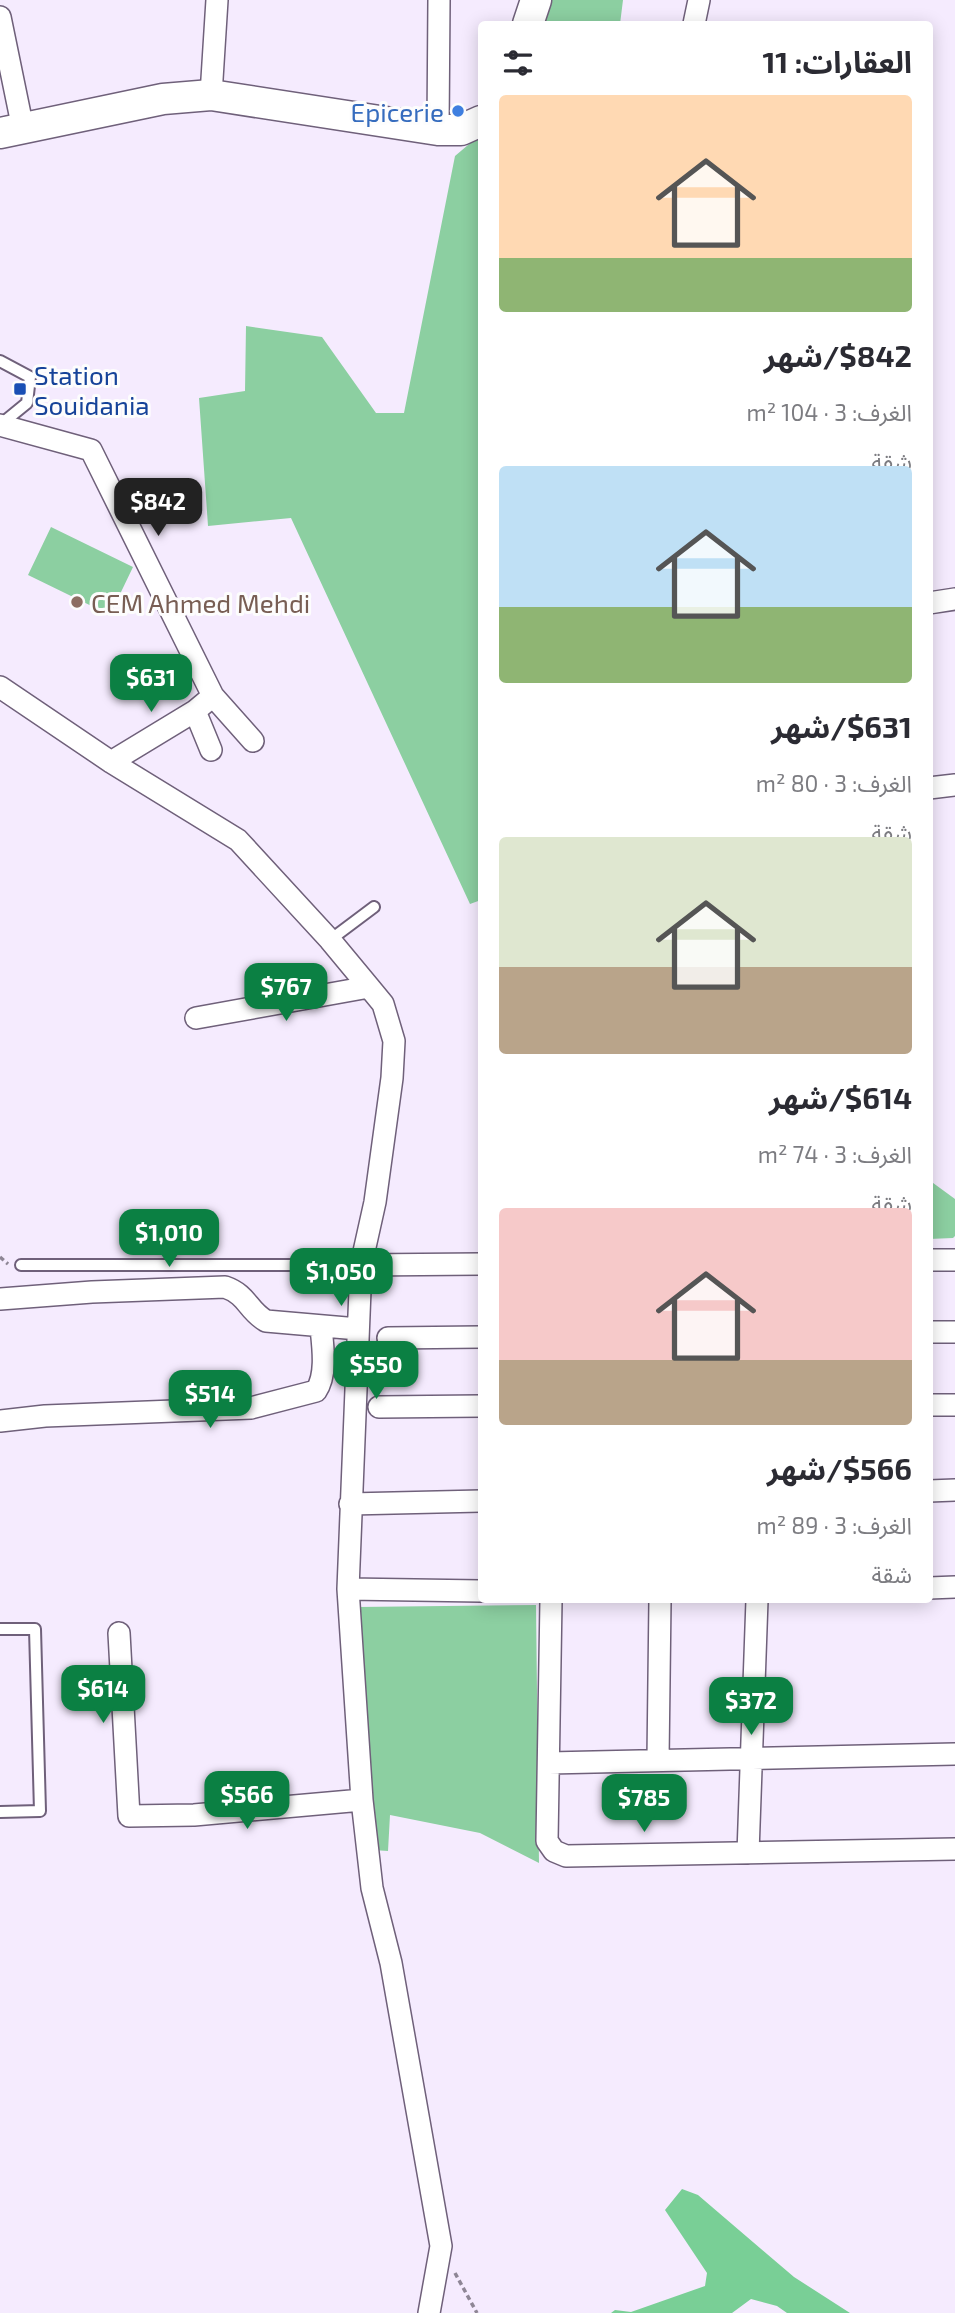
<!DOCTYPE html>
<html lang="ar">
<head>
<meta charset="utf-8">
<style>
	body { margin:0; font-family:"Exo 2","Noto Sans Arabic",sans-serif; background:#f2f2f3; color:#2b2b33; direction:rtl; height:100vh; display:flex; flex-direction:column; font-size:26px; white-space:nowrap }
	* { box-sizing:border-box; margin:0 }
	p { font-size:23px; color:#7c7c81 }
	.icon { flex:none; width:38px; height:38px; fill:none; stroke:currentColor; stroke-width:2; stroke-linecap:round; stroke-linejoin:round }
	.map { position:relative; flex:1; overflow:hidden; direction:ltr }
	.panel { position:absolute; left:478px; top:21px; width:455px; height:1582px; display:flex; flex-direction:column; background:#fff; border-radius:7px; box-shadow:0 4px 18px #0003; direction:rtl }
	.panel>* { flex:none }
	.price { position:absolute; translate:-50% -60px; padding:0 16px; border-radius:14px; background:#0b8043; color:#fff; font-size:23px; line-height:46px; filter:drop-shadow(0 2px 4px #0008) }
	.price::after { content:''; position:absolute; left:50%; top:42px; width:21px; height:16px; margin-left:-10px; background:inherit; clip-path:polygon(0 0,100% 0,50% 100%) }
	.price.on { background:#222; color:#fff }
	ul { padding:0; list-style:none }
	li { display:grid; align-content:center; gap:14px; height:371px; padding:0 21px }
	li span { display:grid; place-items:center; height:217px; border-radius:7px; color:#555 }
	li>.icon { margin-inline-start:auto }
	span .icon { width:126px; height:126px; fill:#fffc; stroke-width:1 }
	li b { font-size:30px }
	h2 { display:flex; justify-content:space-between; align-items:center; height:84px; padding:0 21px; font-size:30px }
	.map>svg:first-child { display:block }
	.green { fill:#8ccfa1 }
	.forest { fill:#79cf96 }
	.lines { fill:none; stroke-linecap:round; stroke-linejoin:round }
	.lane-casing { stroke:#6f607a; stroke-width:14 }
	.street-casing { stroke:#6f607a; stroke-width:24 }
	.secondary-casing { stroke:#6f607a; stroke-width:33 }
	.path { stroke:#8e8695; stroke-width:3.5; stroke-dasharray:5 3.5; stroke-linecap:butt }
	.lane { stroke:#fff; stroke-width:10 }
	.street { stroke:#fff; stroke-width:21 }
	.secondary { stroke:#fff; stroke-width:30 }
	.shop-dot { fill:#3f7fe0; stroke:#fdfdfd; stroke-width:2.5 }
	.transit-dot { fill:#1a4fb4; stroke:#fdfdfd; stroke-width:2.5 }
	.education-dot { fill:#8d6e63; stroke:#fdfdfd; stroke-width:2.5 }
	.labels { text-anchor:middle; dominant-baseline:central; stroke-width:6; stroke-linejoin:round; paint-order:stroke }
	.shop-label { font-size:26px; fill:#366cbe; stroke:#fdfdfd; text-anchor:end }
	.transit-label { font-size:26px; fill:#164399; stroke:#fdfdfd; text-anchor:start }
	.education-label { font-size:26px; fill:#785e54; stroke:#fdfdfd; text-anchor:start }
</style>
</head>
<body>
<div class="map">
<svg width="955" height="2313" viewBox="0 0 955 2313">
	<rect width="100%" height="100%" fill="#f5ebfe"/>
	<path class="green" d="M552,0H623L620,24H543Z
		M481,134V900L470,904L291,518L208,526L199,398L245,391L246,326L322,337L376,413H404L455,156Z
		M51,527L133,567L110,615L28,575Z
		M929,1180L955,1199V1236L953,1238L929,1239Z
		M536,1605L539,1863L480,1833L390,1815L388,1851L373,1850L358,1607Z"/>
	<path class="forest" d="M682,2189L698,2195L794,2277L850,2313H787L777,2306L751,2299L732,2313H611L615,2310L631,2312L705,2286L707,2273L665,2210Z"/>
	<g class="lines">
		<defs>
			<path id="lane" d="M0,361L30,377L27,403L0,425
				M330,940L374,907
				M21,1265H361
				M0,1629H35L40,1811L0,1812
				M254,1793L256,1809"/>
			<path id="street" d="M0,17L23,129
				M694,24L699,0
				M211,95L217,0
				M438,130L439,0
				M0,425L91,450L213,696L253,741
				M929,603L955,599
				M0,687L111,762L238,840L330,940L369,987L383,1004L394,1041L392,1078L375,1202L361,1265L348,1589L362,1800L372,1888L391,1963L441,2246L429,2313
				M195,711L211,750
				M111,762L195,711L213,696
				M929,788L955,785
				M196,1018L369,987
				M929,1260H955
				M361,1265L481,1264
				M0,1299L92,1292L225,1287C248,1295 247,1310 266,1321L358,1329
				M929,1332H955
				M388,1338L481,1337
				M929,1405H955
				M379,1407L481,1406
				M0,1421L45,1416L251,1408L316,1391C327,1375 323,1347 321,1328
				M929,1491L955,1490
				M350,1504L481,1501
				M929,1588L955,1587
				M348,1589L481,1591
				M551,1600L547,1841L554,1851L566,1856L955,1849
				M119,1633L129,1816L194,1815L362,1800
				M658,1759L660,1600
				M549,1763L955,1754
				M748,1853L757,1600"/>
			<path id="secondary" d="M528,24L536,0
				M0,133L163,99L211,95L438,130H461L481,121"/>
		</defs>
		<use href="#lane" class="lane-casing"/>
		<use href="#street" class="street-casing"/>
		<use href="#secondary" class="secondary-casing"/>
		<path class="path" d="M0,1257L8,1264
			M455,2273L477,2313"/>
		<use href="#lane" class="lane"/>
		<use href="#street" class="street"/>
		<use href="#secondary" class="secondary"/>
	</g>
	<circle class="shop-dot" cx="458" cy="111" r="7"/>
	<rect class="transit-dot" x="13" y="382" width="14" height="14" rx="3.5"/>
	<circle class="education-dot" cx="77" cy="602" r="7"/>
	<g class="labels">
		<g class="shop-label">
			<text x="444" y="111">Epicerie</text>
		</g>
		<g class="transit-label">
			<text x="34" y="374">Station<tspan x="34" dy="30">Souidania</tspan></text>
		</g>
		<g class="education-label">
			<text x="91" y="602">CEM Ahmed Mehdi</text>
		</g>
	</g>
</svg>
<b class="price on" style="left:158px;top:538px">$842</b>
<b class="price" style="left:151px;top:714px">$631</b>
<b class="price" style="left:286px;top:1023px">$767</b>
<b class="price" style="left:169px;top:1269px">$1,010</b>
<b class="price" style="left:341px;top:1308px">$1,050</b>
<b class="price" style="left:376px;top:1401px">$550</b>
<b class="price" style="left:210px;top:1430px">$514</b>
<b class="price" style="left:103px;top:1725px">$614</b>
<b class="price" style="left:751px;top:1737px">$372</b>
<b class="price" style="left:247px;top:1831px">$566</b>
<b class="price" style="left:644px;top:1834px">$785</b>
<section class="panel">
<h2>العقارات: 11<svg class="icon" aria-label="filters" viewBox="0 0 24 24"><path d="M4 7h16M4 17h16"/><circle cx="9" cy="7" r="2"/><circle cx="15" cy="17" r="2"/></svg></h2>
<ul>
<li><span style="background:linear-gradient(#ffd9b3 75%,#8fb573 0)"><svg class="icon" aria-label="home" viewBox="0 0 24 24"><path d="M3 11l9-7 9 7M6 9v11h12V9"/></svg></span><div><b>$842/شهر</b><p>الغرف: 3 · 104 m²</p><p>شقة</p></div></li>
<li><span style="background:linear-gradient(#bfe0f5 65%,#8fb573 0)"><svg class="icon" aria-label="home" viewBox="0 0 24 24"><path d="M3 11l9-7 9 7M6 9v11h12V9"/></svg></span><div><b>$631/شهر</b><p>الغرف: 3 · 80 m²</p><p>شقة</p></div></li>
<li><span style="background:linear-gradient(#dfe7d0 60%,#b9a48a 0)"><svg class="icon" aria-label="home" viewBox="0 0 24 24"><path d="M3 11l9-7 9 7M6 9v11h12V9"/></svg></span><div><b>$614/شهر</b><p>الغرف: 3 · 74 m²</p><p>شقة</p></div></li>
<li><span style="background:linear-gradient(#f6c9c9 70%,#b9a48a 0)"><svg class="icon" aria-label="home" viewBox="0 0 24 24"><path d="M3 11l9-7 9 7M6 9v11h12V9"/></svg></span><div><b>$566/شهر</b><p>الغرف: 3 · 89 m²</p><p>شقة</p></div></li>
</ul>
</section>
</div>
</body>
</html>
